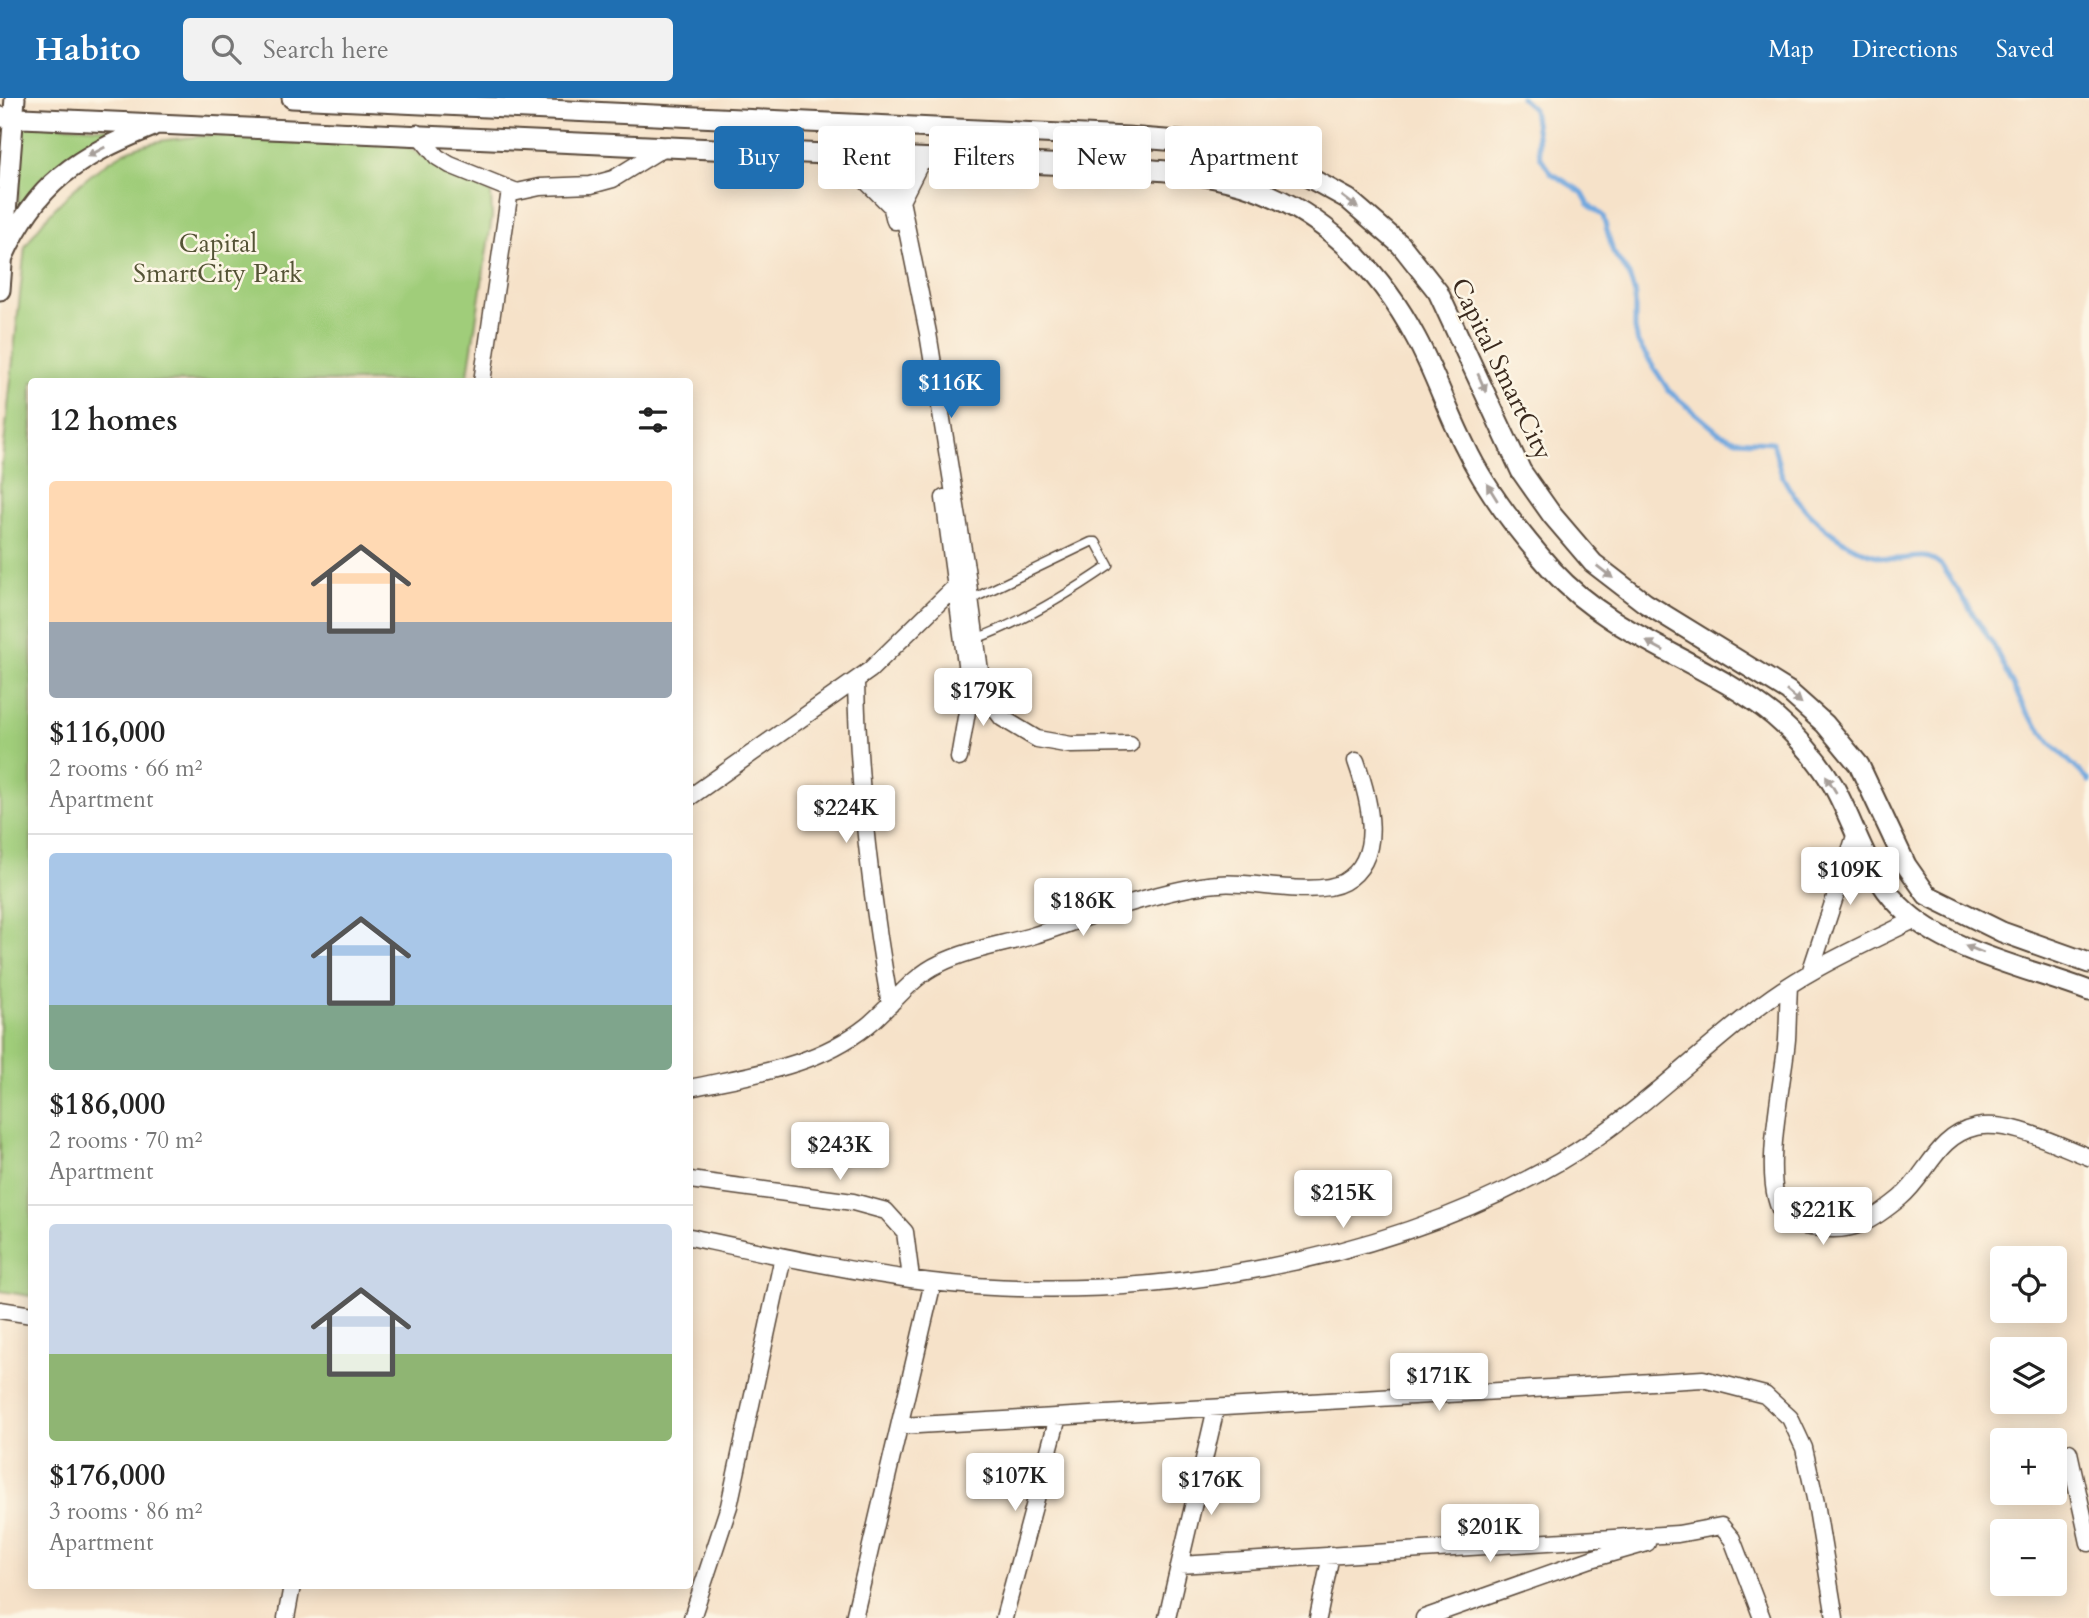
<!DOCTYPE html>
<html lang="en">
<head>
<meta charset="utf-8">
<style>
	body { margin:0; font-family:Cardo,serif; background:#f2f2f2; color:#222; height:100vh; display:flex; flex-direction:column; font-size:26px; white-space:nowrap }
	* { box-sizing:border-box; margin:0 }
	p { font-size:23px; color:#767676 }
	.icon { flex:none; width:38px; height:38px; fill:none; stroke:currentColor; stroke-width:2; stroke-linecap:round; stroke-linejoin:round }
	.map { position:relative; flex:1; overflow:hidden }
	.side { position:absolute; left:28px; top:280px; width:665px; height:1211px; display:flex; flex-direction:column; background:#fff; border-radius:7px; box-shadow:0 4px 18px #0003 }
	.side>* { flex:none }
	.hud { position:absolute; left:714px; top:28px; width:665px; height:63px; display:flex; gap:14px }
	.buttons { position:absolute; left:1990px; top:1148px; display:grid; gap:14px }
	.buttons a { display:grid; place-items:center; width:77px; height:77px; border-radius:7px; background:#fff; box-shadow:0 4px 18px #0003; font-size:35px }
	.price { position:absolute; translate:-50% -60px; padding:0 16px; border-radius:7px; background:#fff; color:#222; font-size:23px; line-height:46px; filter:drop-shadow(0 2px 4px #0008) }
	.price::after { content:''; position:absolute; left:50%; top:42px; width:21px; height:16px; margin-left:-10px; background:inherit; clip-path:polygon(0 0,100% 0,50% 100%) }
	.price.on { background:#1f6fb2; color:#fff }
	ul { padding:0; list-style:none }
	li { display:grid; align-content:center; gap:14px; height:371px; padding:0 21px }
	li+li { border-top:2px solid #e0e0e0 }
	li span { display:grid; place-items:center; height:217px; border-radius:7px; color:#555 }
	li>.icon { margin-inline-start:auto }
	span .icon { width:126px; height:126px; fill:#fffc; stroke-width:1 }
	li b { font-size:30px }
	h2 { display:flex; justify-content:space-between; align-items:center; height:84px; padding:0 21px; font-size:30px }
	.tag { padding:0 24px; border-radius:7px; background:#fff; box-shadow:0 4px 18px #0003; font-size:24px; line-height:63px }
	.tag.on { background:#1f6fb2; color:#fff }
	header { display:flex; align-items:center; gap:42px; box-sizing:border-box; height:98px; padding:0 35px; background:#1f6fb2; color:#fff }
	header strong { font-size:33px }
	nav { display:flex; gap:38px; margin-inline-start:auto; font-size:24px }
	.search { width:490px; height:63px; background:#f2f2f2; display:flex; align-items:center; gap:18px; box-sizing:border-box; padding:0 24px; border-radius:7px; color:#767676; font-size:26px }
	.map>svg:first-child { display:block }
	.green { fill:#a0cd7a; stroke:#6e7c4c; stroke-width:2 }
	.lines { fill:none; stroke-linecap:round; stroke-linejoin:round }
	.stream { stroke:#71a7de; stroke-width:5 }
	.service-casing { stroke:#574638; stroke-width:11 }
	.minor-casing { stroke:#574638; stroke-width:19 }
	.tertiary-casing { stroke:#574638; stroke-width:23 }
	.service { stroke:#fff; stroke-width:8 }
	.minor { stroke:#fff; stroke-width:16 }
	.tertiary { stroke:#fff; stroke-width:19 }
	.oneway { fill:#a79f9a }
	.labels { text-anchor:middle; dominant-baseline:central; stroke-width:5; stroke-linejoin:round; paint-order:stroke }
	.park-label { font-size:26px; fill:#545335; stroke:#fcf5e5 }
	.street-label { font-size:26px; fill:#3b2a1e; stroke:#fcf5e5 }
</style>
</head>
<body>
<header>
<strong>Habito</strong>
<div class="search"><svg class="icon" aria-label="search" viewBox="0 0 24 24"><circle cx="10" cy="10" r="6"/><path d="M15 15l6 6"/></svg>Search here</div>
<nav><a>Map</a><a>Directions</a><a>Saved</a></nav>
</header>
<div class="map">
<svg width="2089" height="1520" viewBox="0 0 2089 1520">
	<rect width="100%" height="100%" fill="#fcf5e5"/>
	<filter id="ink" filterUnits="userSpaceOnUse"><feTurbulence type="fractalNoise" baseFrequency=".0143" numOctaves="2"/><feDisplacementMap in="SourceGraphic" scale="14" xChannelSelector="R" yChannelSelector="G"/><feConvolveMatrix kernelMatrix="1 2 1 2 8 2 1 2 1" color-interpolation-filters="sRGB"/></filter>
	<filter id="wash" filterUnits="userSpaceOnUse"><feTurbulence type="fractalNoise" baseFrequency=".00686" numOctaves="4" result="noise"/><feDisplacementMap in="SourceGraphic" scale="28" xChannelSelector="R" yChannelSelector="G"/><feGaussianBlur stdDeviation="1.57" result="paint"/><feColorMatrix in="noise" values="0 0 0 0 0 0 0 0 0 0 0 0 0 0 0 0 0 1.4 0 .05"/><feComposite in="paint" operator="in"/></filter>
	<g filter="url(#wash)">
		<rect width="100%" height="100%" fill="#f6e2c9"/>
		<path class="green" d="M22,25L116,31L18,113Z
			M214,37L400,45L491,95L492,119L467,283L32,284L31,1198L0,1193V385L25,149C47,113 86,76 123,55C150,41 184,40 214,37Z"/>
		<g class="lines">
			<path class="stream" d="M1521,0L1533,11L1540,58L1551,75L1582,94L1589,107L1603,118L1613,154L1629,177L1635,197V231L1638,245L1669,293L1719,335L1736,342L1772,344C1778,355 1777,368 1783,379C1803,419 1853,460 1898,461C1916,461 1926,453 1942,468L1994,548L2025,612L2051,645L2089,683"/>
		</g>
	</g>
	<g filter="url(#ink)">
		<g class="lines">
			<defs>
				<path id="service" d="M970,502L1091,444H1096L1109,468C1067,497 1023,524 975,541"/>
				<path id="minor" d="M417,35L437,59L450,67L517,94L540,89L591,87L613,81L668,47
					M839,56L889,106
					M879,58L895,123
					M892,58L928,235L966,470L983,595L1002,620L1037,641L1071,647L1130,646
					M901,103L923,60
					M482,284L510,92
					M944,400L970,596L959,660
					M856,583C858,692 871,798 890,907
					M690,699L870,572L961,483
					M1811,872L1856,735
					M1789,888C1788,905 1788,923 1787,941C1784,982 1758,1088 1785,1119C1793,1129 1808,1128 1819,1130C1855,1135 1873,1122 1900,1100C1928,1077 1936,1038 1976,1029C2011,1022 2057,1047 2089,1059
					M690,990C753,976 815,969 867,928C890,910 912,878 939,866C969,851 1002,847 1035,837C1067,827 1098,814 1130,805C1157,797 1189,788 1218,786C1251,782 1315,800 1344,784C1386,760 1369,700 1356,663
					M690,1082L853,1104L886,1113L905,1134L911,1180
					M690,1139C770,1156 851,1174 932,1184C1136,1207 1380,1168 1559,1064C1631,1022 1688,964 1753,913C1803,873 1859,849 1916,821
					M0,1212L32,1217
					M901,1328L1703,1281L1765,1297L1790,1320L1804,1350L1816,1405L1835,1520
					M2069,1354L2089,1445
					M1180,1467L1678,1436L1721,1428L1732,1441L1762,1520
					M286,1520L292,1488
					M692,1520L729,1408L783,1159
					M854,1520L933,1184
					M1004,1520L1058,1319
					M1167,1520L1216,1310
					M1318,1520L1331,1457
					M1424,1520L1591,1461L1647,1445"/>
				<path id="tertiary" d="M292,0L1127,39L1217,46L1288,68L1348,101L1401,147L1438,194L1521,373L1552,417L1593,465L1645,505L1788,593L1825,626L1859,667L1906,767L1927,797L2002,834L2089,865
					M0,19L1070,67C1127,71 1188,70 1243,87C1320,111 1379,170 1416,240C1435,275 1447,313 1465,348C1486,393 1520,436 1553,473C1614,540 1705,562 1774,618C1796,637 1818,662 1833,687C1855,726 1867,776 1900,808C1945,854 2029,870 2089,893
					M3,159C36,85 77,59 151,29
					M0,192L15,0"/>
			</defs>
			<use href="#service" class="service-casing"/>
			<use href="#minor" class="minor-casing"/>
			<use href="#tertiary" class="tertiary-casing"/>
			<use href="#service" class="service"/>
			<use href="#minor" class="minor"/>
			<use href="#tertiary" class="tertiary"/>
		</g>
		<defs><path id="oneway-solid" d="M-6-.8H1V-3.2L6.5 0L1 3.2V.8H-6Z" transform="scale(1.75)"/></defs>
		<g class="oneway">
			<use href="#oneway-solid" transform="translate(96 54) rotate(152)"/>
			<use href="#oneway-solid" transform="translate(1350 104) rotate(37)"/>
			<use href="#oneway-solid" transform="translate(1482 285) rotate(66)"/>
			<use href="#oneway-solid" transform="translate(1492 394) rotate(-122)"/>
			<use href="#oneway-solid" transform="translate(1605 474) rotate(38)"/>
			<use href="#oneway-solid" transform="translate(1655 548) rotate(-151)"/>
			<use href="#oneway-solid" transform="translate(1794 599) rotate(40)"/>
			<use href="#oneway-solid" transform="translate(1831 686) rotate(-121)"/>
			<use href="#oneway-solid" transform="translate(1974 851) rotate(-158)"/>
		</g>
	</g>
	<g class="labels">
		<g class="park-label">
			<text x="218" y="145">Capital<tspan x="218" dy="30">SmartCity Park</tspan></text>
		</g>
		<g class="street-label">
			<text transform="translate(1502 271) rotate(64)">Capital SmartCity</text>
		</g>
	</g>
</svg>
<div class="buttons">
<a><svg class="icon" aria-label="locate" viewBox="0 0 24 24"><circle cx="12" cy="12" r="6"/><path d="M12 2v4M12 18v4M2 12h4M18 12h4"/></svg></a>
<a><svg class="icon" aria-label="layers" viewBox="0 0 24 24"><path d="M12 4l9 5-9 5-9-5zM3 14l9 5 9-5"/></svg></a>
<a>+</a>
<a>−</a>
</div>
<b class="price on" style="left:951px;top:322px">$116K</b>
<b class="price" style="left:983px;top:630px">$179K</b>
<b class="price" style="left:846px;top:747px">$224K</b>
<b class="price" style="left:1850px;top:809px">$109K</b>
<b class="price" style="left:1083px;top:840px">$186K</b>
<b class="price" style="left:840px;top:1084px">$243K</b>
<b class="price" style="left:1343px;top:1132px">$215K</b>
<b class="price" style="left:1823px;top:1149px">$221K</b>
<b class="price" style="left:1439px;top:1315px">$171K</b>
<b class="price" style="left:1015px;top:1415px">$107K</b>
<b class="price" style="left:1211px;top:1419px">$176K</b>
<b class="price" style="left:1490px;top:1466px">$201K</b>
<div class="hud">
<a class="tag on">Buy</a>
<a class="tag">Rent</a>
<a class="tag">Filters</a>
<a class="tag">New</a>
<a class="tag">Apartment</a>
</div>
<section class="side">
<h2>12 homes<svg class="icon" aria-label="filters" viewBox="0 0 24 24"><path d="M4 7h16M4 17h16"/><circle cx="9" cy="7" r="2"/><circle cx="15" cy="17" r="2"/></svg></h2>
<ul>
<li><span style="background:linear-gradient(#ffd9b3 65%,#9aa5b1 0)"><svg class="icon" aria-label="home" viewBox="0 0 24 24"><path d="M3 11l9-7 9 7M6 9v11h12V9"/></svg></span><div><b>$116,000</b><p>2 rooms · 66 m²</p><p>Apartment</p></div></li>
<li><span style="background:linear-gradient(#a9c7e8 70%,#7fa58c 0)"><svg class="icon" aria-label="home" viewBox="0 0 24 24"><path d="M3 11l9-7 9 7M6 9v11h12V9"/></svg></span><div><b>$186,000</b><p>2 rooms · 70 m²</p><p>Apartment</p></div></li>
<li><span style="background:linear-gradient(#c9d6e8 60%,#8fb573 0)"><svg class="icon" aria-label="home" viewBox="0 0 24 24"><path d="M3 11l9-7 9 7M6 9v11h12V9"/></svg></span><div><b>$176,000</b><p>3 rooms · 86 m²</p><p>Apartment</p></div></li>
</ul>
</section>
</div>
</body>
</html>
